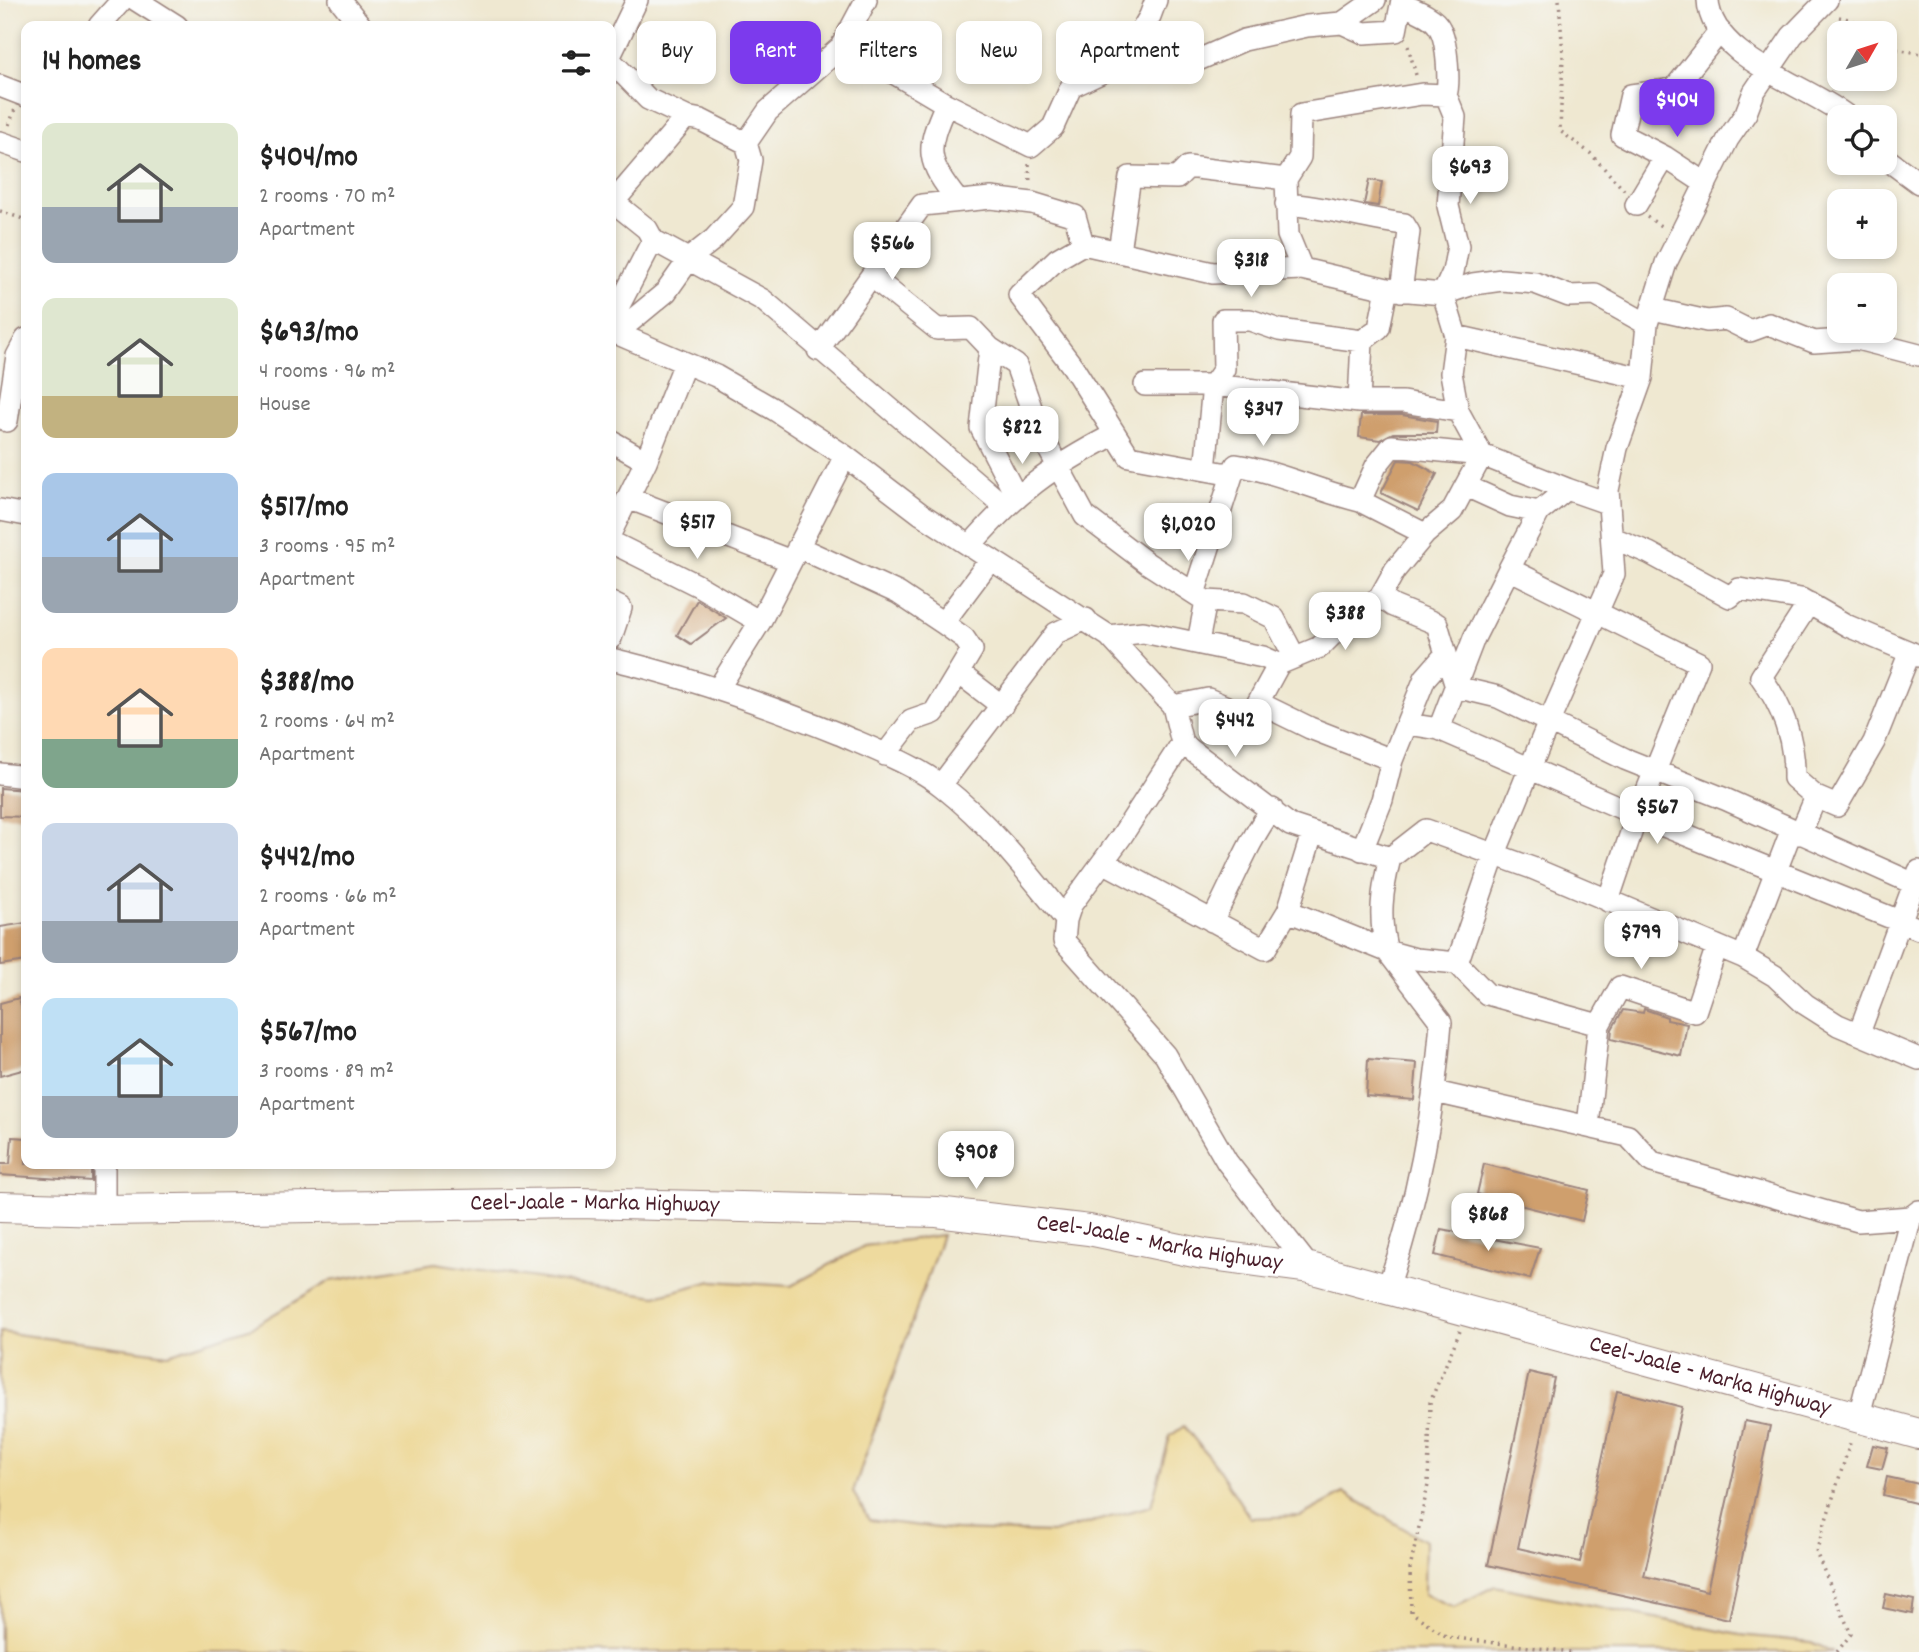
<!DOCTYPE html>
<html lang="en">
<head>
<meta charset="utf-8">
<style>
	body { margin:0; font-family:Dekko,sans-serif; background:#f6f6f6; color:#222; height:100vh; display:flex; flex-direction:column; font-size:26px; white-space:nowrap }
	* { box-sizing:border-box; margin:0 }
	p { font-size:23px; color:#767676 }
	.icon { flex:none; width:38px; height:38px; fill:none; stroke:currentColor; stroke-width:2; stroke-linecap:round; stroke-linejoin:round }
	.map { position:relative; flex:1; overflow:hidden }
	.side { position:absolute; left:21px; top:21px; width:595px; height:1148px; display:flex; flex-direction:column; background:#fff; border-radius:14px; box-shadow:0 4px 10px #0003 }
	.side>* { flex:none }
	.top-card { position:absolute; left:637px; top:21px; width:665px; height:63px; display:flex; gap:14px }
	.needle { width:46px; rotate:51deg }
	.controls { position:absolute; left:1827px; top:21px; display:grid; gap:14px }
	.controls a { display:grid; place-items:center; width:70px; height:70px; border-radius:14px; background:#fff; box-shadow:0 4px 10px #0003; font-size:35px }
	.price { position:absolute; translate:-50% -60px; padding:0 16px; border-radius:14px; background:#fff; color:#222; font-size:23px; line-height:46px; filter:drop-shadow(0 2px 4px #0008) }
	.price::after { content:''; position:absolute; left:50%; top:42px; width:21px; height:16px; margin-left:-10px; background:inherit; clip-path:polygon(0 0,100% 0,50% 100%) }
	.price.selected { background:#7c3aed; color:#fff }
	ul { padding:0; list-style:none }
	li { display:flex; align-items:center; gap:21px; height:175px; padding:0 21px }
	li span { display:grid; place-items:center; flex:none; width:196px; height:140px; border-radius:14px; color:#555 }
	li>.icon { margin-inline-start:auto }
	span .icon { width:84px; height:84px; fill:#fffc; stroke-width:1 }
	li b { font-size:30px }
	h2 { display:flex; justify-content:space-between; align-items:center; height:84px; padding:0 21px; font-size:30px }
	.tag { padding:0 24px; border-radius:14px; background:#fff; box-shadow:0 4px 10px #0003; font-size:24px; line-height:63px }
	.tag.selected { background:#7c3aed; color:#fff }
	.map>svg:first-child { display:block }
	.sand { fill:#eeda9e; stroke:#9c7c64; stroke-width:2 }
	.building { fill:#cf9f6d }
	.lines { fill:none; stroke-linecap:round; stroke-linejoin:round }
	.street-casing { stroke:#9c847e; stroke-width:24 }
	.secondary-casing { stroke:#9c847e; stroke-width:32 }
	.path { stroke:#9c847e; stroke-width:3.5; stroke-dasharray:2 5; stroke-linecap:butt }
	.street { stroke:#fff; stroke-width:21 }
	.secondary { stroke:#fff; stroke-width:30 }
	.labels { text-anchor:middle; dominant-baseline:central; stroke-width:5; stroke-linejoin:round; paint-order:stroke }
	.street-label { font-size:24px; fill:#4a1f2b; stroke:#f6f6f2 }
</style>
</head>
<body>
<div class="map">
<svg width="1919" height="1652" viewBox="0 0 1919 1652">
	<rect width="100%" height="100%" fill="#f6f6f2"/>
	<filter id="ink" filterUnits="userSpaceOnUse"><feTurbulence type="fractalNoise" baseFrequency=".0143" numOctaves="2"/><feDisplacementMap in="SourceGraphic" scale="14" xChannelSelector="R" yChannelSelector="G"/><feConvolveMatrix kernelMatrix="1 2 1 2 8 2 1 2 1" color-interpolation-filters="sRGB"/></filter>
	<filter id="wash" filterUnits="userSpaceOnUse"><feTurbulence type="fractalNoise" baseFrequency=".00686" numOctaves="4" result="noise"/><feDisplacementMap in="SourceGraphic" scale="28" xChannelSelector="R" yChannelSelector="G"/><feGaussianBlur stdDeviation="1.57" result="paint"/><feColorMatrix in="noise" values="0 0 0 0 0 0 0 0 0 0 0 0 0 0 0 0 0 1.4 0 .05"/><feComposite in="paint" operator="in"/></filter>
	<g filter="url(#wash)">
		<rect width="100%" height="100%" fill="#efe8d1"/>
		<path class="sand" d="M942,1235L853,1492L869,1520L955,1530L1052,1533L1151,1506L1170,1436L1184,1426L1217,1467L1250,1518L1301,1516L1344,1493L1425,1541L1424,1594L1454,1607L1495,1586L1740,1635L1811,1642L1833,1652H0V1332L168,1354L252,1327L330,1281L435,1263L656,1296L712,1281L791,1286L864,1246Z"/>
		<g id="blocks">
			<path class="building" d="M1369,180L1382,182L1378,206L1364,204Z
				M1361,415H1402L1437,421L1436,433H1393L1380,440L1359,437Z
				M1398,460L1413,461L1437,474L1418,511L1381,493Z
				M697,600L726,618L691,644L677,635Z
				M0,788L26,790V817L0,816Z
				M26,923V961L0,965V927Z
				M19,998L26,1025V1069L0,1076V1003Z
				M1644,1009L1667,1017V1020L1687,1024L1681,1056L1611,1039L1612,1029L1623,1010L1643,1013Z
				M1368,1059L1417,1063L1414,1100L1366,1096Z
				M12,1137L26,1138V1164H91V1181L0,1175V1164H10Z
				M1484,1164L1589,1190L1582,1221L1477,1194Z
				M1441,1229L1540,1248L1530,1279L1435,1255Z
				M1529,1372L1554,1378L1518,1548L1580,1562L1617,1391L1643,1397L1682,1407L1644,1576L1707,1591L1745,1421L1770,1426L1729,1619L1488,1565Z
				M1873,1445L1888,1448L1882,1469L1867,1466Z
				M1887,1477L1919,1484V1504L1883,1495Z
				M1886,1594L1914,1600L1912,1614L1883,1608Z"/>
		</g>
	</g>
	<g filter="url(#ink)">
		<use href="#blocks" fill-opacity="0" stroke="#9c847e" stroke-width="2"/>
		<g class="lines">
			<defs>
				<path id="street" d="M136,0L177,26
					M340,0L361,26
					M1708,0C1710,58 1810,86 1848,117
					M1342,23L1375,0
					M99,26L122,0
					M1137,34L1165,56L1189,64L1244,40L1307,26L1342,23L1364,33L1396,31L1402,0
					M841,47L870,59L946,104L1031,146L1053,127L1071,87L1122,63L1150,16L1156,0
					M611,54L637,0
					M611,61L648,99L686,117L701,120L746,143
					M0,86L26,96
					M946,104C925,151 926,160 958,201
					M0,142L26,151
					M1885,158L1919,183
					M1286,179L1288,235L1302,269L1387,289L1443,294L1473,284L1502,280L1535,283L1569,296L1595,295L1647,324
					M1706,184L1665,157L1622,135L1631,95L1674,89L1720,31
					M611,200L647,229L653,240L763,300L1004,506
					M1286,204C1327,207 1364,219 1404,224L1409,232L1401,291
					M611,205L686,117
					M1636,205L1665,157
					M1083,244L1057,259L1019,295L1073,367L1129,456L1222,473L1233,472L1236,465C1279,472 1318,491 1360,501L1376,466L1392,446L1482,455L1567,489
					M1119,251L1130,177L1177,178L1188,167L1286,179L1300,157L1301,114L1422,94L1446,95
					M871,276L937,329L971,328L990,348L1016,365L1040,433L1085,516L1147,563L1206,601L1244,603L1274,618L1294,656
					M1653,309L1707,321L1726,319L1750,331L1769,324L1814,342L1857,339L1919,355
					M611,321L653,240
					M611,328L631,321L666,292L690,258L714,239L743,207L751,160L746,143L768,111L841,47L866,0
					M611,331L716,376L775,410L845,456L921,514L1109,636L1173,706L1182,743L1290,825L1390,858L1426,830L1532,868L1743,957L1775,976L1805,1004L1838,1025L1919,1059
					M1456,336L1642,378
					M990,348L981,428L1017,498
					M818,350L922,205L991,198L1032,203L1075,216L1083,244L1213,273L1302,269
					M1145,385H1213L1359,402H1403L1458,411
					M1359,402L1362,341L1379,328L1387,289
					M7,421L17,356L26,339
					M611,441L646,461
					M1205,470L1213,385L1224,369L1223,320H1250L1279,330L1362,341
					M1466,486L1510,506L1539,512
					M628,498L791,561
					M1360,501L1425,534
					M0,510L26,515
					M611,532L646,461L685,363
					M1613,538L1649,553L1730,597L1739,589L1801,599L1848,626L1919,656
					M611,542L697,585L760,622
					M970,546C1015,493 1052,467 1113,435
					M798,547L898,593L943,623
					M1509,569L1699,663L1637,815L1608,901
					M1195,591L1233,472
					M1380,597L1393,606L1437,624L1456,687L1498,697L1625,759L1725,799L1919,886
					M611,603L621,608L611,638
					M1109,636L1143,632L1263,657L1279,664L1320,647L1338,629L1380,597L1395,570L1425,534L1452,511L1482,455L1458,411L1451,373L1456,336L1443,294L1453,272L1458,246L1448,206L1455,117L1446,95C1450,83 1447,41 1440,29C1434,16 1415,10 1403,5
					M1198,642L1206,601
					M611,659C689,677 764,704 839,734C871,748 916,765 943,787C991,825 1028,873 1066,920L1064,941L1165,1055L1227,1162L1310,1268
					M959,673L1002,706
					M718,689L760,622L845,456
					M1259,703L1310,728L1392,760
					M1173,706L1208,699L1250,717L1279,664
					M1408,724L1439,729L1637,815L1919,929
					M1439,729L1474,638L1509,569L1539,512L1567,489L1607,503
					M885,755L911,721L934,713L972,650L964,638L943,623L991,559
					M0,774L26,777
					M941,785L1056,633L1086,619
					M1816,797L1837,806L1874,742L1910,652
					M1800,834L1816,797L1794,778C1795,741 1782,706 1761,677L1809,603
					M1362,850L1382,800L1392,760L1425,678L1446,654
					M1103,862L1265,949L1288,911L1312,834
					M1288,911L1387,951L1416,959L1457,963L1487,994L1599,1025L1588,1126
					M1066,920L1071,905L1121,837L1182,743
					M1212,921C1233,883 1246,844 1272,809
					M1743,957L1792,829
					M1457,963L1494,856L1548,724L1614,574L1608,490L1617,448L1642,378L1647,324L1666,263L1728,139L1746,113L1754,92L1792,36L1827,0
					M1599,1025L1620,987L1695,1012L1717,946
					M1859,1033L1919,871
					M1435,1092L1628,1136L1652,1162L1858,1221L1911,1217L1919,1211
					M104,1164V1210
					M1388,1287C1418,1201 1434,1113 1441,1022L1387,951C1378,919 1382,890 1390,858
					M1858,1419L1911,1217"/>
				<g id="secondary">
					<path id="s1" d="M0,1207L104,1210L579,1203L937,1212L1089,1230L1204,1254L1310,1268L1919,1434"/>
				</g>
			</defs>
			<use href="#street" class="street-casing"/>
			<use href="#secondary" class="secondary-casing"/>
			<path class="path" d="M1559,0L1563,55L1560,131L1590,153L1624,190
				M1839,17L1849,19L1871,33
				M1885,42L1895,49L1919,53
				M1408,46L1416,75
				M9,125L15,109
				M1029,164L1030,184
				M0,211L26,220
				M1647,217L1664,228
				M1460,1331L1430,1402L1428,1485L1410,1569L1411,1612L1447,1637L1571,1652
				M1837,1652L1851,1634L1816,1552L1851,1440"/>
			<use href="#street" class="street"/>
			<use href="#secondary" class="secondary"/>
		</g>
	</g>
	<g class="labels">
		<g class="street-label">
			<text stroke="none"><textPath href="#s1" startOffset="595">Ceel-Jaale - Marka Highway</textPath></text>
			<text stroke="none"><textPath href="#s1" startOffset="1162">Ceel-Jaale - Marka Highway</textPath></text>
			<text stroke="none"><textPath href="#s1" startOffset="1729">Ceel-Jaale - Marka Highway</textPath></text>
		</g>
	</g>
</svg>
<div class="controls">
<a><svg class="needle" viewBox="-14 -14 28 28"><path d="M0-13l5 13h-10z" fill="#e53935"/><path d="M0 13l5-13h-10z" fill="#767676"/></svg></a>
<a><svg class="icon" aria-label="locate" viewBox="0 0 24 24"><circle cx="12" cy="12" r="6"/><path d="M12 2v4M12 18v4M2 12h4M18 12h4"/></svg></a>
<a>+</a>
<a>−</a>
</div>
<b class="price selected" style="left:1677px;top:139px">$404</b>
<b class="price" style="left:1470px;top:206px">$693</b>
<b class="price" style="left:892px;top:282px">$566</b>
<b class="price" style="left:1251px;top:299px">$318</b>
<b class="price" style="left:1263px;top:448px">$347</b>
<b class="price" style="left:1022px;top:466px">$822</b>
<b class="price" style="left:697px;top:561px">$517</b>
<b class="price" style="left:1188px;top:563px">$1,020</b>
<b class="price" style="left:1345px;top:652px">$388</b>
<b class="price" style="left:1235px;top:759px">$442</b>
<b class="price" style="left:1657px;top:846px">$567</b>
<b class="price" style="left:1641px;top:971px">$799</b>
<b class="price" style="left:976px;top:1191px">$908</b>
<b class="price" style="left:1488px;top:1253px">$868</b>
<div class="top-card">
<a class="tag">Buy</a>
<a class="tag selected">Rent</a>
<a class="tag">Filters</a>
<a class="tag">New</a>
<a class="tag">Apartment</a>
</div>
<section class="side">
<h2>14 homes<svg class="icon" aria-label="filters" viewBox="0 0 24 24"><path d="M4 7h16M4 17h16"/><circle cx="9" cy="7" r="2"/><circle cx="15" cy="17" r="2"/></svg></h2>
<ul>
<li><span style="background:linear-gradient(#dfe7d0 60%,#9aa5b1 0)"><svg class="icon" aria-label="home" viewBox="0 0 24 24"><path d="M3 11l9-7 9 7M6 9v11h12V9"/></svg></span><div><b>$404/mo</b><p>2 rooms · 70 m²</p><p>Apartment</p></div></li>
<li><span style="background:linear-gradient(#dfe7d0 70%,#c2b280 0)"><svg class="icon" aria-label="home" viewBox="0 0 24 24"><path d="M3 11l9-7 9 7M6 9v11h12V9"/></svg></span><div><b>$693/mo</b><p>4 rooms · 96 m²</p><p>House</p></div></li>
<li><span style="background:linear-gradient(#a9c7e8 60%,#9aa5b1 0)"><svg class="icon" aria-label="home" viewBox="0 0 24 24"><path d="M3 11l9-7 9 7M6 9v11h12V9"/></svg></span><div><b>$517/mo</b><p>3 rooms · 95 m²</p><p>Apartment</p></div></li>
<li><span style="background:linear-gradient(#ffd9b3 65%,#7fa58c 0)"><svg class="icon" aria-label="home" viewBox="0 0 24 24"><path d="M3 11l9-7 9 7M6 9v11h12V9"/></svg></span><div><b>$388/mo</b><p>2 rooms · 64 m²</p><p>Apartment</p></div></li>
<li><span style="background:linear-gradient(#c9d6e8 70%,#9aa5b1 0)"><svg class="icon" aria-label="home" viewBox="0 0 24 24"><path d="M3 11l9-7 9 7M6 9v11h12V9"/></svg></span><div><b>$442/mo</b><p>2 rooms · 66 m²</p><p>Apartment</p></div></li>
<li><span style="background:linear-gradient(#bfe0f5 70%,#9aa5b1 0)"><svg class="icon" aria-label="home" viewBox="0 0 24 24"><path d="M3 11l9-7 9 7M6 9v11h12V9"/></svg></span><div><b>$567/mo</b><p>3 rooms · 89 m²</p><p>Apartment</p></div></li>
</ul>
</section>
</div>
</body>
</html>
